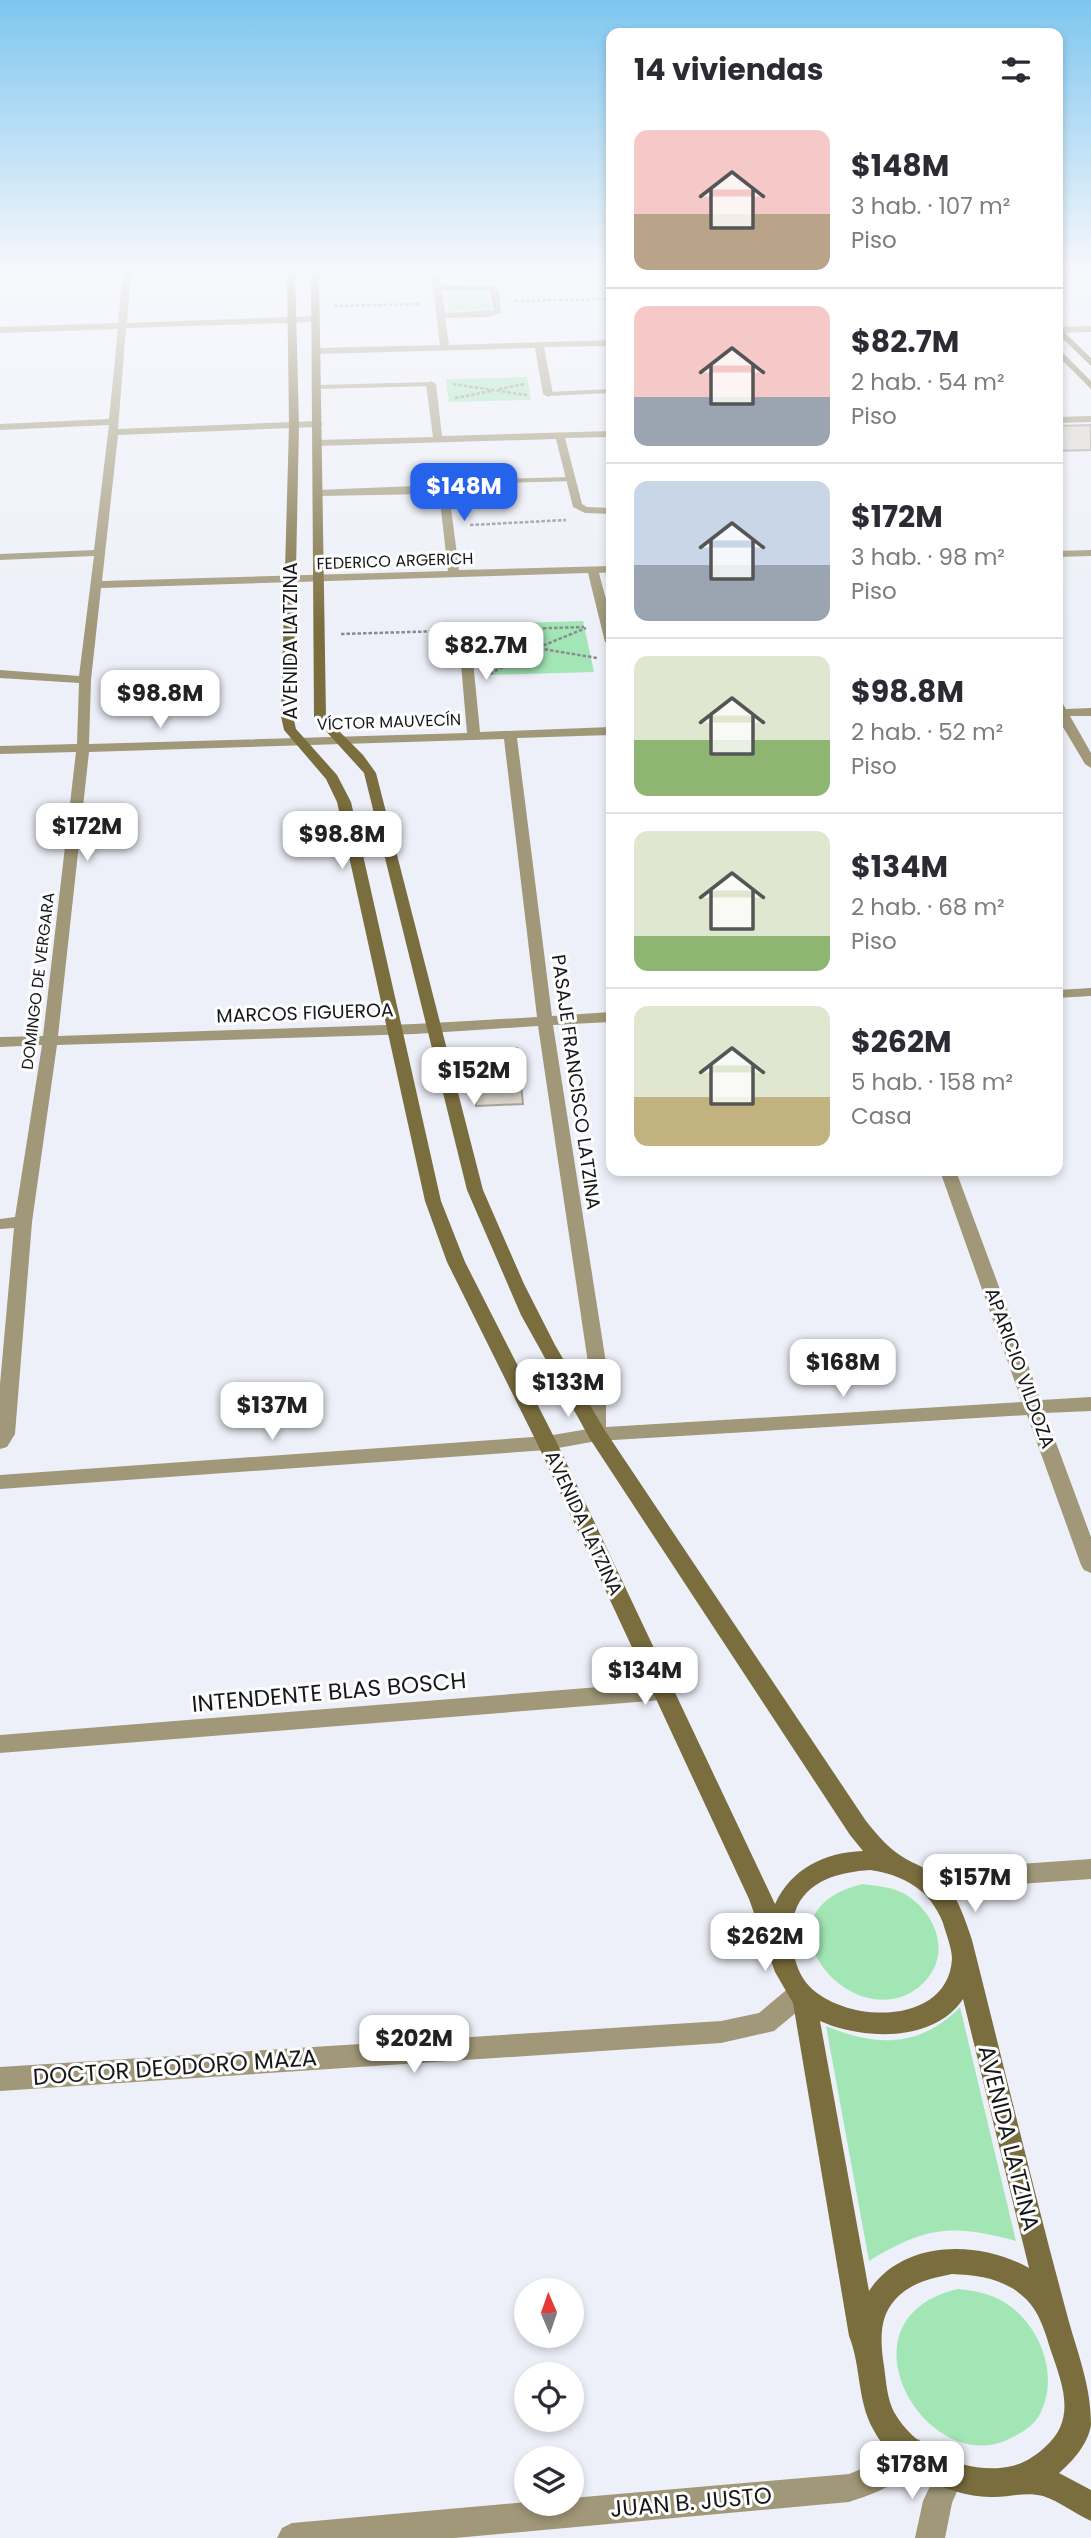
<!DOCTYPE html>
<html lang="es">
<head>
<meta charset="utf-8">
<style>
	body { margin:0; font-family:Poppins,sans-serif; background:#f7f7f7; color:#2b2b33; height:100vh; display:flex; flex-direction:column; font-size:26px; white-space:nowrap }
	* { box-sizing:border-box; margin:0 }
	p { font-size:23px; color:#7c7c81 }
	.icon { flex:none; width:38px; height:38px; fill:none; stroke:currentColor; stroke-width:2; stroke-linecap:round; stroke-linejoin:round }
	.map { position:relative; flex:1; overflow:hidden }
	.drawer { position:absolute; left:606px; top:28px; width:457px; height:1148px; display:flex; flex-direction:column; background:#fff; border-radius:14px; box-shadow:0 4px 10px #0003 }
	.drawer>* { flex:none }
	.needle { width:46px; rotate:358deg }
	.fabs { position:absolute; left:514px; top:2278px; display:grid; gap:14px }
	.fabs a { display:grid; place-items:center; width:70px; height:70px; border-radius:50%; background:#fff; box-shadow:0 4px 10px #0003; font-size:35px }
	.price { position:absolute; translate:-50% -60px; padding:0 16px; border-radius:14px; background:#fff; color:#222; font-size:23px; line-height:46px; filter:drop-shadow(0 2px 4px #0008) }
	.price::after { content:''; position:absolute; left:50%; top:42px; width:21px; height:16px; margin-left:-10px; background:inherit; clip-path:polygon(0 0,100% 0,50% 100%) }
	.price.current { background:#2563eb; color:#fff }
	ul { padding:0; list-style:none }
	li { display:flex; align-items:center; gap:21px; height:175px; padding:0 28px }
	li+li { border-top:2px solid #e1e1e2 }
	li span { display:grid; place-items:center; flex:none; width:196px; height:140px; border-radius:14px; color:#555 }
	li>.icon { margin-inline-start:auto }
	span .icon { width:84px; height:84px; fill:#fffc; stroke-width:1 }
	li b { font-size:30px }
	h2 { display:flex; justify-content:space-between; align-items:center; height:84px; padding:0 28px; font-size:30px }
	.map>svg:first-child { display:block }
	.green { fill:#a3e6b5 }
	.building { fill:#dbd5cd; stroke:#a6a19a; stroke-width:2 }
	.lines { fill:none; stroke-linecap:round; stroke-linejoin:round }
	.path { stroke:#8a8b91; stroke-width:2.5; stroke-dasharray:3.5 2; stroke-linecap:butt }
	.lane { fill:#a19879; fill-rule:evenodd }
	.street { fill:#a19879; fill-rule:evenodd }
	.secondary { fill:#7a6d3e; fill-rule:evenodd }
	.labels { text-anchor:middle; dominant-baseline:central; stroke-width:6; stroke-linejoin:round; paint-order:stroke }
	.far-street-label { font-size:16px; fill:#16171a; stroke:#fefefe }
	.street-label { font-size:19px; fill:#16171a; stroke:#fefefe }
	.near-street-label { font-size:23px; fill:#16171a; stroke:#fefefe }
</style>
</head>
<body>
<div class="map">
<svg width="1091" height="2538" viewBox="0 0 1091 2538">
	<rect width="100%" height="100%" fill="#eef0f9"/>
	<path class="green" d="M486,289L492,310L449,311L447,290Z
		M527,377L531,400L449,402L446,379Z
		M583,621L594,672L487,675L480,624Z
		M863,1884C878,1886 892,1887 905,1894C939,1915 953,1959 919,1987C853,2040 745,1912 863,1884Z
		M960,2007L1016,2241C953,2224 926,2226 869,2261L826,2026C876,2047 920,2048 960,2007Z
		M958,2289C974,2291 990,2293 1004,2302C1040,2324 1060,2375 1040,2414C1033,2427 1020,2434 1007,2440C924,2477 833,2318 958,2289Z"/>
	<path class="building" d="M1091,425V450L1057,451V426Z
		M517,1048L523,1104L476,1106L471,1050Z"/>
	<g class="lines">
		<path class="path" d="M515,301L611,299
			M334,306L420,304
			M453,384L527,395
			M499,389L525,384
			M455,398L491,391
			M470,525L566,520
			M488,630L584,627
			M487,631L537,648L597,658
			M341,634L444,631
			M490,674L537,648L586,628"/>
		<path class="lane" d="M431,382L435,384L434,386L317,389L313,387L317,385Z
			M611,389V393L548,396L544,394L548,392Z
			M571,477L575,479L574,481L463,484L436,493L432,491L462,480Z"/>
		<path class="street" d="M123,272H131L127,323L316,316L320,319L316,322L126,328L118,429L318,421L323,424L318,427L118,435L102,581L448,571L440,501L433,494L317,496L312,493L317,490L415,486L440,489L450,500L459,570L611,566V572L599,573L611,618V645L605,642L588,573L101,588L91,680L89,744L467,733L458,630L464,627L470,630L480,732L611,727V735L517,738L552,1016L611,1012V1022L553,1025L606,1363V1427L1022,1402L940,1171H956L1041,1400L1091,1397V1411L1045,1413L1091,1537V1573L1084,1570L1081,1565L1027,1415L597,1441L547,1450L0,1489V1475L547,1436L588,1429V1363L538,1026L415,1034L57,1045L32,1222L15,1434L7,1447L0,1449V1384L14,1228L0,1229V1219L15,1217L42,1045L0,1047V1037L43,1036L76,752L0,754V746L77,744L79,683L0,678V670L79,676L94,556L0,560V554L94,550L109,425L0,430V424L109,419L118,329L0,333V327L118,323ZM504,739L537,1017L415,1024L58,1036L89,752Z
			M431,272H439L441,285L491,286L499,290L501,313L488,317L445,318L449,345L611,340V346L544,347L553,394L548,397L543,394L535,348L316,354L312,351L316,348L440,345ZM442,290H489L494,310L445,313Z
			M1091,326V332L1057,333V327Z
			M431,381L436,384L442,436L611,431V437L565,438L582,504L587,507L611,508V514L585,513L573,507L556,439L317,446L312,443L317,440L433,437L426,384Z
			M1091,416V422L1057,423V417Z
			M1091,550V556L1057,557V551Z
			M1057,700L1061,701L1066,709L1091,708V716H1070L1091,753V768L1085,764L1057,717Z
			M1091,988V996L1057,998V990Z
			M662,1682L670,1685L673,1691L670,1697L662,1700L0,1753V1735Z
			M1091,1859V1879L1006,1885L937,1901L929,1898L925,1891L929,1884L937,1881L1006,1865Z
			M800,1983L809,1986L812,1994L809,2002L774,2031L721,2043L0,2091V2067L721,2021L759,2013L791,1986Z
			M910,2436L920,2440L924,2450C911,2481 879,2492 849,2502L455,2538H277L282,2528L292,2523L527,2502L572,2504V2498L849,2474L873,2464L900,2440Z
			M950,2461L960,2465L964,2475L952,2503L945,2538H915L923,2501L940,2465Z"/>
		<path class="secondary" d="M287,272H295L299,425L293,716L296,729L337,775L351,802L441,1201L465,1262L557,1443L775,1904C791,1869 825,1852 863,1851L850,1835L590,1439L521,1315L467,1190L364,773L314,718L311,272H319L326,718L363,755L376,773L483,1190L524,1284L555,1345L604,1429L866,1821C877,1835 890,1850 906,1859C921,1867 935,1872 947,1885C959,1900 966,1922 972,1940C1004,2067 1035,2196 1069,2322C1079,2357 1091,2387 1091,2425C1088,2444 1073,2461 1059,2473L1091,2490V2521C1075,2514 1059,2501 1043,2496C1024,2491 1009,2498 990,2497C946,2496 893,2469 873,2429C857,2400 861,2365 849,2336L793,2003L775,1972L749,1899L537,1443L447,1262L425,1201L337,802L326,779L284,730L281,716L289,425ZM870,1870C903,1875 930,1889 943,1923C946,1934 952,1948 952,1959C948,2026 847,2024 810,1987C800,1977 795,1963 793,1949C791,1937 790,1923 795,1912C806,1880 840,1872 870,1870ZM963,1999L1029,2268C980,2240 903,2239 869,2291L820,2021C862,2040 934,2043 963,1999ZM952,2274C979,2275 1006,2279 1026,2299C1040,2313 1045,2332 1051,2351C1063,2386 1077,2420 1044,2448C1035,2456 1025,2463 1012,2466C968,2476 917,2452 894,2412C887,2399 886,2380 884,2366C881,2348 879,2324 889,2308C903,2285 927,2279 952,2274Z
			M1057,325L1091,358V366L1057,333Z
			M1057,347L1091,381V389L1057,355Z"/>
	</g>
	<linearGradient id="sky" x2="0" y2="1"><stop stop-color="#7ec6ef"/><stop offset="0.43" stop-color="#f7f8fc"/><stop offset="1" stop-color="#f7f8fc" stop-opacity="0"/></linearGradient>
	<rect width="1091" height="627" fill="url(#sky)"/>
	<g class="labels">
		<g class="far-street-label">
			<text transform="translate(395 561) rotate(-2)">FEDERICO ARGERICH</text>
			<text transform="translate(389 722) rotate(-2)">VÍCTOR MAUVECÍN</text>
			<text transform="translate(38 981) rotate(-83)">DOMINGO DE VERGARA</text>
		</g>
		<g class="street-label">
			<text transform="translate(290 641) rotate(-90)">AVENIDA LATZINA</text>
			<text transform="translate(305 1013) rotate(-2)">MARCOS FIGUEROA</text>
			<text transform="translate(576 1082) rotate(82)">PASAJE FRANCISCO LATZINA</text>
			<text transform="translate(1020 1368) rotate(70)">APARICIO VILDOZA</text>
			<text transform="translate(584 1523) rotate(65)">AVENIDA LATZINA</text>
		</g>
		<g class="near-street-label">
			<text transform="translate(329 1692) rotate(-5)">INTENDENTE BLAS BOSCH</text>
			<text transform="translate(175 2067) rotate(-4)">DOCTOR DEODORO MAZA</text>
			<text transform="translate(1009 2138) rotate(76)">AVENIDA LATZINA</text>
			<text transform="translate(691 2502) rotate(-5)">JUAN B. JUSTO</text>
		</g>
	</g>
</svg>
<div class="fabs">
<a><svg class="needle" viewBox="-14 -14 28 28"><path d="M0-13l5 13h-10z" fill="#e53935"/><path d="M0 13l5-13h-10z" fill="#7c7c81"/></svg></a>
<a><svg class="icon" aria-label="locate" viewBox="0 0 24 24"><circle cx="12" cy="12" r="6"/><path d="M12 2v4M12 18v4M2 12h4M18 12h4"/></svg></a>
<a><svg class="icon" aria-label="layers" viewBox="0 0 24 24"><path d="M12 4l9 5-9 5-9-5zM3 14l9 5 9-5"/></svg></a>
</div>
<b class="price current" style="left:464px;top:523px">$148M</b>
<b class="price" style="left:486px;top:682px">$82.7M</b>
<b class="price" style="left:160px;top:730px">$98.8M</b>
<b class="price" style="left:87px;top:863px">$172M</b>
<b class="price" style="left:342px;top:871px">$98.8M</b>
<b class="price" style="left:474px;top:1107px">$152M</b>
<b class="price" style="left:843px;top:1399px">$168M</b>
<b class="price" style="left:568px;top:1419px">$133M</b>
<b class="price" style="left:272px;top:1442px">$137M</b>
<b class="price" style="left:645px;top:1707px">$134M</b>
<b class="price" style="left:975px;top:1914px">$157M</b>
<b class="price" style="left:765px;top:1973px">$262M</b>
<b class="price" style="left:414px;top:2075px">$202M</b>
<b class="price" style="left:912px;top:2501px">$178M</b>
<section class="drawer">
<h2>14 viviendas<svg class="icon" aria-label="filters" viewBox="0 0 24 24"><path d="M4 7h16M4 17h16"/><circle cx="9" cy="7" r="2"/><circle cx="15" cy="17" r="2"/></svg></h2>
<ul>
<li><span style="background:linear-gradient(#f6c9c9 60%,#b9a48a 0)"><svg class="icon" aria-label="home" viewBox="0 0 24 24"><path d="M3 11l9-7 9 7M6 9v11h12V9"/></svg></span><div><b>$148M</b><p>3 hab. · 107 m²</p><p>Piso</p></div></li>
<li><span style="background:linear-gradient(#f6c9c9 65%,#9aa5b1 0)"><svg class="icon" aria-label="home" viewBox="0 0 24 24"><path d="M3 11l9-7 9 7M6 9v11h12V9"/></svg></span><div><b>$82.7M</b><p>2 hab. · 54 m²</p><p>Piso</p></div></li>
<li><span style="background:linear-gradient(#c9d6e8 60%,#9aa5b1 0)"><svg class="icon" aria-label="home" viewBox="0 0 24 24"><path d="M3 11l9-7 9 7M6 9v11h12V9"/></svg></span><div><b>$172M</b><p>3 hab. · 98 m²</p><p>Piso</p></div></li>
<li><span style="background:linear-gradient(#dfe7d0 60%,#8fb573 0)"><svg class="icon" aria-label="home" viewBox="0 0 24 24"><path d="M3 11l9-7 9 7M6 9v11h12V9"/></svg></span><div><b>$98.8M</b><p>2 hab. · 52 m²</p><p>Piso</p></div></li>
<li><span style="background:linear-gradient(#dfe7d0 75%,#8fb573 0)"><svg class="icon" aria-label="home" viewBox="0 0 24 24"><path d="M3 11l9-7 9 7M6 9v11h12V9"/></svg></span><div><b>$134M</b><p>2 hab. · 68 m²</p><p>Piso</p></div></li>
<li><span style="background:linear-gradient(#dfe7d0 65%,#c2b280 0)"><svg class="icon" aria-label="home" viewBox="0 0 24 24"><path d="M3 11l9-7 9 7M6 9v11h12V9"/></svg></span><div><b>$262M</b><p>5 hab. · 158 m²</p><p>Casa</p></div></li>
</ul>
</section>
</div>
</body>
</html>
